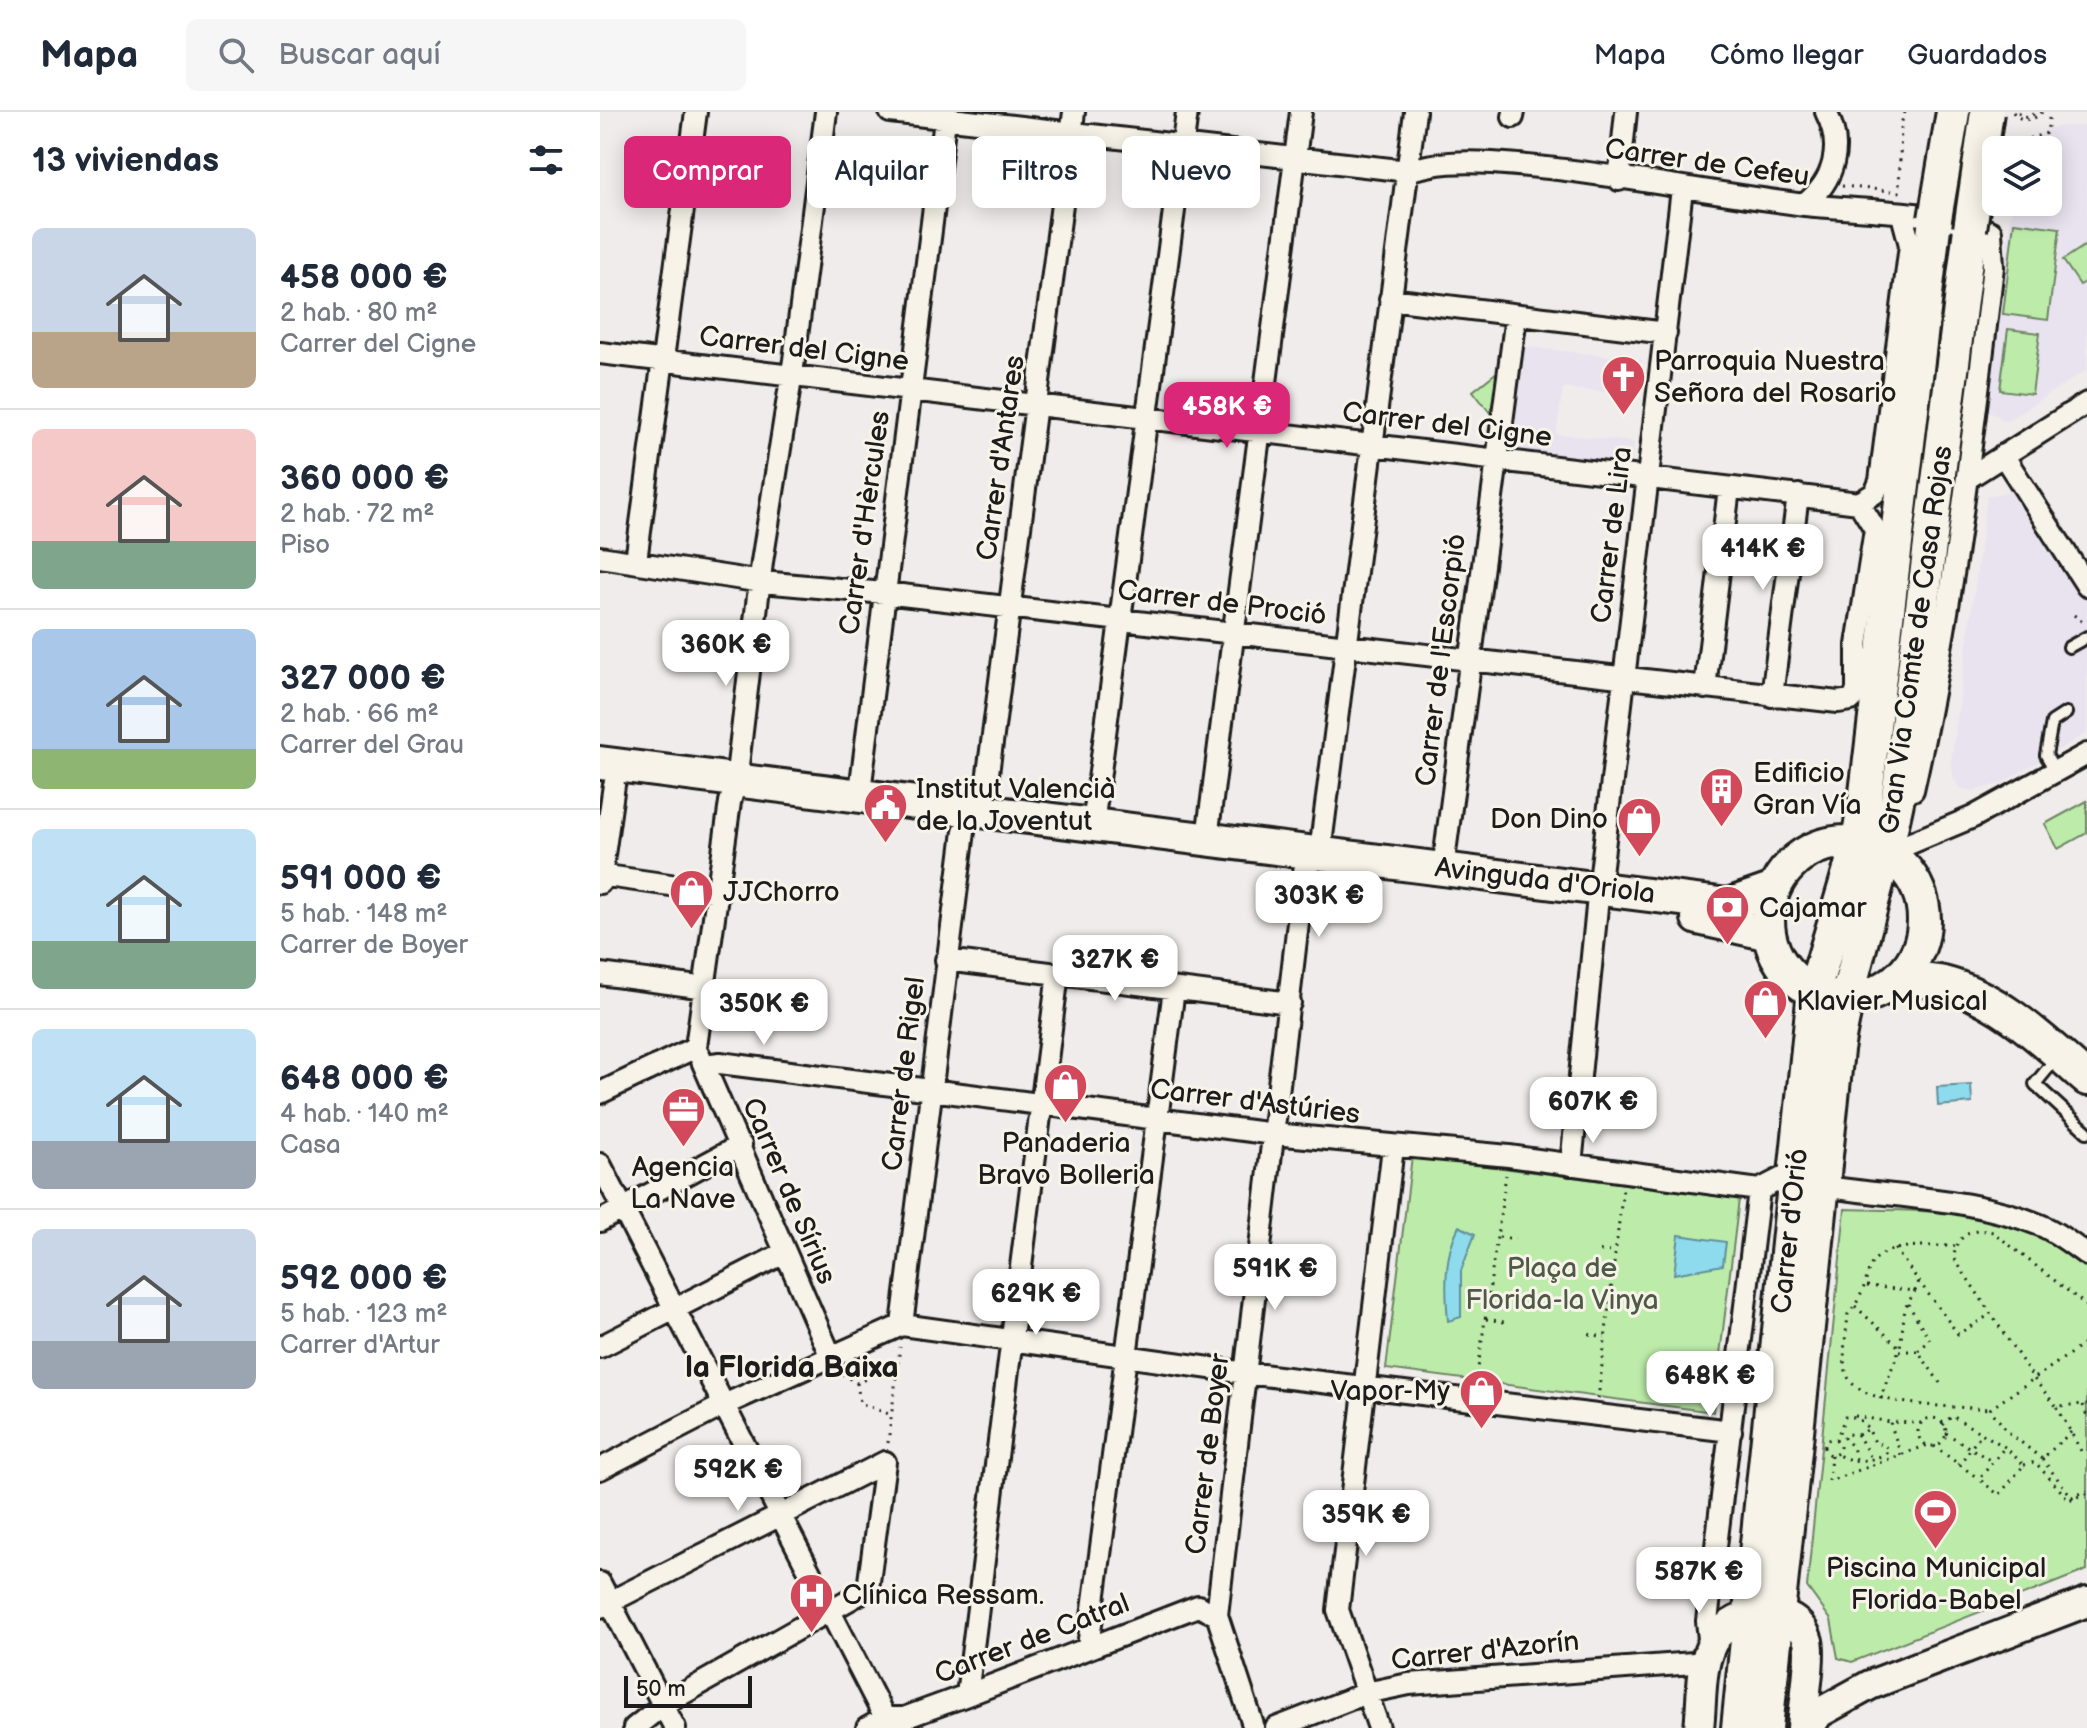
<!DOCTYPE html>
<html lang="es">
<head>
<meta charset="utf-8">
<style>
	body { margin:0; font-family:"Balsamiq Sans",sans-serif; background:#f6f6f7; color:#1f2937; height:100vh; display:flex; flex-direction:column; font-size:30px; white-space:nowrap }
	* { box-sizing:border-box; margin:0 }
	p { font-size:26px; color:#747a83 }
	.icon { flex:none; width:44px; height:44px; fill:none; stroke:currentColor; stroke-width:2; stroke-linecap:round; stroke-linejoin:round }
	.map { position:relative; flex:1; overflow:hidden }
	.drawer { display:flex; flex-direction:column; background:#fff; width:600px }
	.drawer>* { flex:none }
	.banner { position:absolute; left:24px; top:24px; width:760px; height:72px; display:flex; gap:16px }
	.buttons { position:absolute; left:1382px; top:24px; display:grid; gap:16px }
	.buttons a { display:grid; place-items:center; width:80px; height:80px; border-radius:12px; background:#fff; box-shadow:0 4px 20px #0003; font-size:40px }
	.scale { position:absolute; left:24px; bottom:20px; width:128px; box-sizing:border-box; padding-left:8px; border:4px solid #1c1c1c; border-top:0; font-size:22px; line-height:28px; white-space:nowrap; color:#1c1c1c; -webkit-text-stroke:6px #f7f3e8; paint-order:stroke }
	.price { position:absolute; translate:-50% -68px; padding:0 18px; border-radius:16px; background:#fff; color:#222; font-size:26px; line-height:52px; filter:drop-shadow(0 2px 4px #0008) }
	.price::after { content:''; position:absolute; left:50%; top:48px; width:24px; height:18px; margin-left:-12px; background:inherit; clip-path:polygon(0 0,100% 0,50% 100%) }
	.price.selected { background:#db2777; color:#fff }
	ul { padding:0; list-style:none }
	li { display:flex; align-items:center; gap:24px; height:200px; padding:0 32px }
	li+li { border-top:2px solid #e0e1e3 }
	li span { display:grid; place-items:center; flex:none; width:224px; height:160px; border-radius:12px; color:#555 }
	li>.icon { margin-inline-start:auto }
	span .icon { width:96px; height:96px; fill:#fffc; stroke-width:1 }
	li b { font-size:34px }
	h2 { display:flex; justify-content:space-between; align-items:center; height:96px; padding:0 32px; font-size:34px }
	.pill { padding:0 28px; border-radius:12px; background:#fff; box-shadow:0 4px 20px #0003; font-size:28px; line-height:72px }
	.pill.selected { background:#db2777; color:#fff }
	header { display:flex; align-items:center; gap:48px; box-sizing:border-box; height:112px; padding:0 40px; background:#fff; border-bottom:2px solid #e0e1e3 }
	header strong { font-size:38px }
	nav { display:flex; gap:44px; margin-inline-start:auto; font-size:28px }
	.search { width:560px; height:72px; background:#f6f6f7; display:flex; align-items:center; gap:20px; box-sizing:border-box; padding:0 28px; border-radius:12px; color:#747a83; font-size:30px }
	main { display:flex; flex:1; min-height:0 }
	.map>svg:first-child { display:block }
	.built { fill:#e8e3ef }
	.green { fill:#bdecaa; stroke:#6c8463; stroke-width:2 }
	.water { fill:#8edbed; stroke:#608f99; stroke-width:2 }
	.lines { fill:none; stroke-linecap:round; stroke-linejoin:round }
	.lane-casing { stroke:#1c1c1c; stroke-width:16 }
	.street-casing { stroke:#1c1c1c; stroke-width:26 }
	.secondary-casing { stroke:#1c1c1c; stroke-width:34 }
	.primary-casing { stroke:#1c1c1c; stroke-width:38 }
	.path { stroke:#1c1c1c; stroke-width:3; stroke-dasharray:2 6; stroke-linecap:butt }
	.lane { stroke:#f7f3e8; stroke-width:10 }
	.street { stroke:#f7f3e8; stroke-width:20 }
	.secondary { stroke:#f7f3e8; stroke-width:28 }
	.primary { stroke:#f7f3e8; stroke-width:32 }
	.primary-bridge-casing { stroke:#1c1c1c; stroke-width:38; stroke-linecap:butt }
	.primary-bridge { stroke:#f7f3e8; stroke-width:32 }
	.labels { text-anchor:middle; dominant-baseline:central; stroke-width:6; stroke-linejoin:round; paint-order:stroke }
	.street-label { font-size:28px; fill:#1c1c1c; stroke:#f7f3e8 }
	.poi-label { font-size:28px; fill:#1c1c1c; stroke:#f7f3e8; text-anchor:start }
	.park-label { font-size:28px; fill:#4c5a47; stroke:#f7f3e8 }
	.neighbourhood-label { font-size:30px; font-weight:bold; fill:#1c1c1c; stroke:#f7f3e8 }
</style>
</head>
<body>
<header>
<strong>Mapa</strong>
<div class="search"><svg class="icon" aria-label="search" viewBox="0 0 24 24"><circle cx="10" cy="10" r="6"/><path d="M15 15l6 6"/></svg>Buscar aquí</div>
<nav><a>Mapa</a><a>Cómo llegar</a><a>Guardados</a></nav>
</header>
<main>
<section class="drawer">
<h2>13 viviendas<svg class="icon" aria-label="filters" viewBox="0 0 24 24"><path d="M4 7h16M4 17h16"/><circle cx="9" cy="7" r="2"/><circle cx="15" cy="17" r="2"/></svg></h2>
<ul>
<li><span style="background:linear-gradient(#c9d6e8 65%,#b9a48a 0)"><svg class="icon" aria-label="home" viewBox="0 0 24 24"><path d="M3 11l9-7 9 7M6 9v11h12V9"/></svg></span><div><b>458 000 €</b><p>2 hab. · 80 m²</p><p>Carrer del Cigne</p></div></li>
<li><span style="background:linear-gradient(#f6c9c9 70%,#7fa58c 0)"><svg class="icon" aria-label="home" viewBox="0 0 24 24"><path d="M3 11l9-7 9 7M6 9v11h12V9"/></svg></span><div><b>360 000 €</b><p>2 hab. · 72 m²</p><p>Piso</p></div></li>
<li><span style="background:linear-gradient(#a9c7e8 75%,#8fb573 0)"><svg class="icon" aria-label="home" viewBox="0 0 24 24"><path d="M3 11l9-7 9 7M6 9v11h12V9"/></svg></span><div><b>327 000 €</b><p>2 hab. · 66 m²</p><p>Carrer del Grau</p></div></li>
<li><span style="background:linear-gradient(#bfe0f5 70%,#7fa58c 0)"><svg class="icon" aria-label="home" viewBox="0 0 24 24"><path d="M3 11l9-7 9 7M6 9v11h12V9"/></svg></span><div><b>591 000 €</b><p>5 hab. · 148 m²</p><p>Carrer de Boyer</p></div></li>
<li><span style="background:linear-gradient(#bfe0f5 70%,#9aa5b1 0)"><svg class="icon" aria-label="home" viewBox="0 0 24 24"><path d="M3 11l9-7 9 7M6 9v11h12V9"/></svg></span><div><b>648 000 €</b><p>4 hab. · 140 m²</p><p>Casa</p></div></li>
<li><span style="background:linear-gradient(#c9d6e8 70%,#9aa5b1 0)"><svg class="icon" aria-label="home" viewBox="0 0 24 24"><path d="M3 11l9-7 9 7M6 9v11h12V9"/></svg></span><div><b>592 000 €</b><p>5 hab. · 123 m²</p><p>Carrer d'Artur</p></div></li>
</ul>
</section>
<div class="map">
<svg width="1487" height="1616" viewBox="0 0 1487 1616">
	<rect width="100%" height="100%" fill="#f0eceb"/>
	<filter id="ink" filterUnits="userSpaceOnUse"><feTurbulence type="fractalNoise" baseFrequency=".0125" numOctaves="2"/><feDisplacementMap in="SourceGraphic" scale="16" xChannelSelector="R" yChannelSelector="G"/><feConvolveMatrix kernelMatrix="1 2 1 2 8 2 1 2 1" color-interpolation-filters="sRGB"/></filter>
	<g filter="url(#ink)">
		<path class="built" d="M1462,14H1487V258L1406,309L1386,298L1412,90H1448V38H1422L1448,17Z
			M920,234L1042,248L1037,283L963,276L956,322L1034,330L1030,358L906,342Z
			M1418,378L1487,487V621L1400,672L1373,679L1360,676L1354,668L1351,650L1387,384Z"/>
		<path class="green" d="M1414,110L1460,116L1448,208L1403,202Z
			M1487,132V169L1480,173L1463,148Z
			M1408,217L1440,221L1432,282L1400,278Z
			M902,256L897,310L873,279Z
			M1487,689V721L1458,737L1445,712Z
			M812,1044L1139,1087L1113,1300L786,1257Z
			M1245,1097C1339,1099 1406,1096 1487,1152V1458L1252,1550L1238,1546L1231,1508L1207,1475Z"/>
		<path class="water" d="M1371,973L1372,991L1338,994L1337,975Z
			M859,1114L875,1122L861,1159V1205L848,1209C845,1176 844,1143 859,1114Z
			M1079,1123L1126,1130L1123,1153L1074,1162Z"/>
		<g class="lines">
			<defs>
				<path id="lane" d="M1469,535L1487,525
					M1456,660L1446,643L1452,610L1466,601
					M1458,944L1435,972L1487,1020"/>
				<path id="street" d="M290,0L808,59C836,50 862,49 892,51C997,58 1101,80 1205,93C1253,98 1352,99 1391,120L1393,155C1372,330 1352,505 1313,678
					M913,5L914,0
					M1019,68L1026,0
					M1205,92C1234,69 1244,35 1226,0
					M790,187L1066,221
					M0,241L1259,391
					M1403,343L1487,474
					M1368,366L1487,291
					M1259,391L1275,381L1280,369L1310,133L1302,103
					M0,445L162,470L284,481L1238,590L1251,588L1257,580V533L1275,417L1259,391
					M36,449L96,0
					M1105,576L1129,376
					M1172,584L1198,383
					M259,687L346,0
					M383,700L474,0
					M493,713L587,0
					M607,726L701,0
					M1287,741L1373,705L1487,642
					M843,756L916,204
					M0,763L119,780
					M0,771L14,673
					M346,848L690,891
					M0,862L106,876
					M96,935L130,690L136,670L162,450L194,248L226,0
					M99,942L231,1245
					M104,953L120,951L674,1022L909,1044L1159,1078L1196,1059
					M0,981L96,935
					M0,1052L290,1616
					M971,1053L997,795L1082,77
					M1222,1074C1295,1086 1372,1085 1440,1113C1457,1120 1473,1133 1487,1143
					M0,1109L141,1033
					M302,1213L646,1261L1131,1319
					M302,1213L364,719
					M0,1235L184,1141
					M0,1357L126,1292L302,1213
					M0,1471L75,1616
					M0,1495L285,1350
					M488,1535L574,877
					M1110,1536L1107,1509L1159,1078
					M367,1583L458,861
					M34,1616L63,1593L268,1477L285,1350
					M267,1616L285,1606H304L367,1583L598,1494L617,1503
					M654,1616L617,1503L704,759L720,740L815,0
					M676,1616L766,1581L809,1572L1107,1550
					M779,1616L738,1498L793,1035"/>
				<path id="secondary" d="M1099,1616C1102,1591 1100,1559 1110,1536C1124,1499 1194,1483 1208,1529C1212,1545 1203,1597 1202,1616
					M1209,1616L1219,1601L1270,1573L1487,1490"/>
				<path id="primary" d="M0,651C376,700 752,744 1128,793L1174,777
					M1168 808a78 78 0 1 1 156 0a78 78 0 1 1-156 0Z
					M1098,806L1169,822
					M1299,866C1313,868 1329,868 1343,871C1399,885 1445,930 1487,967
					M1138,1616L1214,879L1258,730L1266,681L1335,107
					M1166,1616L1237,938C1251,852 1281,771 1298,685L1370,117"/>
			</defs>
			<use href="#lane" class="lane-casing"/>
			<use href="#street" class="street-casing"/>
			<use href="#secondary" class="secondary-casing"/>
			<use href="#primary" class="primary-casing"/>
			<path class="path" d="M1413,0C1421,11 1434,9 1442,0
				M1418,0L1427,5L1439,0
				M1411,38L1412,32L1447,21L1450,0
				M1242,74L1299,80L1301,12L1305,0
				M1474,503L1486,513
				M899,1125L915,1127
				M1355,1134C1331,1135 1278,1128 1269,1158C1264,1176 1261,1187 1248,1202C1247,1220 1240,1247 1248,1265C1261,1296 1358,1294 1390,1297
				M1295,1137L1358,1222L1391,1202
				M1000,1139L1015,1140
				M1267,1174L1315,1179L1319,1169
				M1308,1192L1330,1228L1318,1239
				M1255,1194L1300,1236L1305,1196L1315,1179
				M1487,1194L1393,1120C1372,1115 1355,1124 1354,1146L1434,1267L1456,1294L1487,1292
				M886,1207L904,1210
				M989,1222L1005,1225
				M1299,1239H1318L1340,1271
				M276,1250L283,1257L297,1258
				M242,1262L257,1271L268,1266L275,1249
				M876,1270L906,1063
				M257,1271L260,1291L289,1302
				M998,1287L1023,1076
				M1280,1287L1299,1238
				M1483,1293L1487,1304
				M1457,1295L1481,1339H1487
				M1255,1304L1290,1310
				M1318 1320a14 14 0 1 1 28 0a14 14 0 1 1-28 0Z
				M1343,1313L1352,1304L1405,1335L1424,1353L1399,1383L1379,1367L1405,1335
				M1471,1320L1442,1347L1407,1319L1390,1297L1487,1230
				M1346,1321L1393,1350
				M1258,1323L1271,1316
				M1224 1335a8 8 0 1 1 16 0a8 8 0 1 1-16 0Z
				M1236,1328L1245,1305C1265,1304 1268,1318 1276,1332H1284L1289,1339C1275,1350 1251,1352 1237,1342
				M288,1331L300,1235
				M1334,1334L1379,1367
				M1231,1343L1229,1369L1328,1333
				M1301,1343L1290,1310L1322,1311
				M1256,1347L1253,1335L1244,1326L1246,1322L1258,1323L1271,1346
				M1442,1347L1472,1385L1487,1379
				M1359,1353L1380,1323
				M1424,1353L1435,1350L1469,1388L1487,1382"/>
			<use href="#lane" class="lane"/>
			<use href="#street" class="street"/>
			<use href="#secondary" class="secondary"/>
			<use href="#primary" class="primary"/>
			<defs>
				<path id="primary-bridge" d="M1335,107L1353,0
					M1370,117L1387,0"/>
			</defs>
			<use href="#primary-bridge" class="primary-bridge-casing"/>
			<use href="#primary-bridge" class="primary-bridge"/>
		</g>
	</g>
	<defs>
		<symbol id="church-pin" viewBox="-11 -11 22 30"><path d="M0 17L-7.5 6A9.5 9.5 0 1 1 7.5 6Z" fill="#d1495b" stroke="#f7f3e8"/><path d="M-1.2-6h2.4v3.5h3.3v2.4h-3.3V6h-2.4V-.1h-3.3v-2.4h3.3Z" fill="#fff"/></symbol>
		<symbol id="building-pin" viewBox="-11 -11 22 30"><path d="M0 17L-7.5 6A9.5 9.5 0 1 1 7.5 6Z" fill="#d1495b" stroke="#f7f3e8"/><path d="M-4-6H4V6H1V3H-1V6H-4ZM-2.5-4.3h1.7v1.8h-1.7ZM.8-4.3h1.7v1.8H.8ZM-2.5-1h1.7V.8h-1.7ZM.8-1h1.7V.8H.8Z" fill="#fff"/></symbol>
		<symbol id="civic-pin" viewBox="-11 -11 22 30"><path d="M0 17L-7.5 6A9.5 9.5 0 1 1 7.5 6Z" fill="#d1495b" stroke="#f7f3e8"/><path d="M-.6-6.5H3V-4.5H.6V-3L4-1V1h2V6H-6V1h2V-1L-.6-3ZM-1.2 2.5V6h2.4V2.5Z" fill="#fff"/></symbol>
		<symbol id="shop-pin" viewBox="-11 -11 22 30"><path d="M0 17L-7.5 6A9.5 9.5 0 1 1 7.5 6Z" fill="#d1495b" stroke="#f7f3e8"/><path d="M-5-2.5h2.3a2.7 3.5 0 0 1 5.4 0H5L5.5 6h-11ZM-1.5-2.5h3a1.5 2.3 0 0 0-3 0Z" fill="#fff"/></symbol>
		<symbol id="bank-pin" viewBox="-11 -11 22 30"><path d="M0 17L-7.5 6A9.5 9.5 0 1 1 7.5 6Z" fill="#d1495b" stroke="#f7f3e8"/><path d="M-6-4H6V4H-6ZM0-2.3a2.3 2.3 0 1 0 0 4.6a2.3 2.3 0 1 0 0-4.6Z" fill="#fff"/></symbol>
		<symbol id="office-pin" viewBox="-11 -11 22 30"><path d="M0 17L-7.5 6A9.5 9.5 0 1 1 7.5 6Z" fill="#d1495b" stroke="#f7f3e8"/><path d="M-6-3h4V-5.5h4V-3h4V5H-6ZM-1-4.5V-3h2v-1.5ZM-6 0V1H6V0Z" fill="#fff"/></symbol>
		<symbol id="stadium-pin" viewBox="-11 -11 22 30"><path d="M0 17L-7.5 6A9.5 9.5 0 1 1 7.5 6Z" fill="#d1495b" stroke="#f7f3e8"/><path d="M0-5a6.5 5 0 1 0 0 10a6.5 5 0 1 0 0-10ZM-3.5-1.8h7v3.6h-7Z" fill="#fff"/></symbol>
		<symbol id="hospital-pin" viewBox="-11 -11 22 30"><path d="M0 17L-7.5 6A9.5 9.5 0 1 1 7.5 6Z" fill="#d1495b" stroke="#f7f3e8"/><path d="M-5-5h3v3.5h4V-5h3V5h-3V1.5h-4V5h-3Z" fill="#fff"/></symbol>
	</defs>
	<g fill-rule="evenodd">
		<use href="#church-pin" x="998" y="240" width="51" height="69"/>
		<use href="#building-pin" x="1096" y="652" width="51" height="69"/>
		<use href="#civic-pin" x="260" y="668" width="51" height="69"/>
		<use href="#shop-pin" x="1014" y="682" width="51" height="69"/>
		<use href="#shop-pin" x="66" y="754" width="51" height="69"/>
		<use href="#bank-pin" x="1102" y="770" width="51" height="69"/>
		<use href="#shop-pin" x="1140" y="864" width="51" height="69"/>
		<use href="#shop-pin" x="440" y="948" width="51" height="69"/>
		<use href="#office-pin" x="58" y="972" width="51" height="69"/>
		<use href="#shop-pin" x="856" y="1254" width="51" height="69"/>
		<use href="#stadium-pin" x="1310" y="1374" width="51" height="69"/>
		<use href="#hospital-pin" x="186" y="1458" width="51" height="69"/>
	</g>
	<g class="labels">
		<g class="street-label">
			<text transform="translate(1107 51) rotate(8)">Carrer de Cefeu</text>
			<text transform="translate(204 237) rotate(7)">Carrer del Cigne</text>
			<text transform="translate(847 313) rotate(7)">Carrer del Cigne</text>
			<text transform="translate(401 346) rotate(-82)">Carrer d'Antares</text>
			<text transform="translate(265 411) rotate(-82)">Carrer d'Hèrcules</text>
			<text transform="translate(1012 423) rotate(-83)">Carrer de Lira</text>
			<text transform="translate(622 491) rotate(7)">Carrer de Proció</text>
			<text transform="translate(1316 528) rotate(-82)">Gran Via Comte de Casa Rojas</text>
			<text transform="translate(841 548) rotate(-83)">Carrer de l'Escorpió</text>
			<text transform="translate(945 769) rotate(7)">Avinguda d'Oriola</text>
			<text transform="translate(304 962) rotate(-83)">Carrer de Rigel</text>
			<text transform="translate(655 990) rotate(7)">Carrer d'Astúries</text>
			<text transform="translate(189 1079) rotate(67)">Carrer de Sírius</text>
			<text transform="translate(1190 1119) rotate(-84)">Carrer d'Orió</text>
			<text transform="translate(608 1342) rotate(-83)">Carrer de Boyer</text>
			<text transform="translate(432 1527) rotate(-21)">Carrer de Catral</text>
			<text transform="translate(885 1539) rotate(-6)">Carrer d'Azorín</text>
		</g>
		<g class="poi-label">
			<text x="1054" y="249">Parroquia Nuestra<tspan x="1054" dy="32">Señora del Rosario</tspan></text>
			<text x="1153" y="661">Edificio<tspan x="1153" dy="32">Gran Vía</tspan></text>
			<text x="316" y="677">Institut Valencià<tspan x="316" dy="32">de la Joventut</tspan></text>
			<text x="1008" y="707" text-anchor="end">Don Dino</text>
			<text x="123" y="780">JJChorro</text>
			<text x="1159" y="796">Cajamar</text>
			<text x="1196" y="889">Klavier Musical</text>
			<text x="466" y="1031" text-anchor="middle">Panaderia<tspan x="466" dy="32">Bravo Bolleria</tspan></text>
			<text x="83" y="1055" text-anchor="middle">Agencia<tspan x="83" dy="32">La Nave</tspan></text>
			<text x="850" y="1279" text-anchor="end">Vapor-My</text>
			<text x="1336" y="1456" text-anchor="middle">Piscina Municipal<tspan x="1336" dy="32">Florida-Babel</tspan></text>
			<text x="242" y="1483">Clínica Ressam.</text>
		</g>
		<g class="park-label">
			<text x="962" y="1156">Plaça de<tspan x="962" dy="32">Florida-la Vinya</tspan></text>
		</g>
		<g class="neighbourhood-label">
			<text x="192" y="1256">la Florida Baixa</text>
		</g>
	</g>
</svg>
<div class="buttons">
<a><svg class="icon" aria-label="layers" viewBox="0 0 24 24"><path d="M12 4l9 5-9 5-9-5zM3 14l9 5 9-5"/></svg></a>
</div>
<div class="scale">50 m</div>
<b class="price selected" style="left:627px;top:338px">458K €</b>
<b class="price" style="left:1163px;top:480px">414K €</b>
<b class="price" style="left:126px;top:576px">360K €</b>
<b class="price" style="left:719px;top:827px">303K €</b>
<b class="price" style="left:515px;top:891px">327K €</b>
<b class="price" style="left:164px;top:935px">350K €</b>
<b class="price" style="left:993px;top:1033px">607K €</b>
<b class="price" style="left:675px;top:1200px">591K €</b>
<b class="price" style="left:436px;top:1225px">629K €</b>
<b class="price" style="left:1110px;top:1307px">648K €</b>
<b class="price" style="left:138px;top:1401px">592K €</b>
<b class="price" style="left:766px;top:1446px">359K €</b>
<b class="price" style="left:1099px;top:1503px">587K €</b>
<div class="banner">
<a class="pill selected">Comprar</a>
<a class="pill">Alquilar</a>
<a class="pill">Filtros</a>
<a class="pill">Nuevo</a>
</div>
</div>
</main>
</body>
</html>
